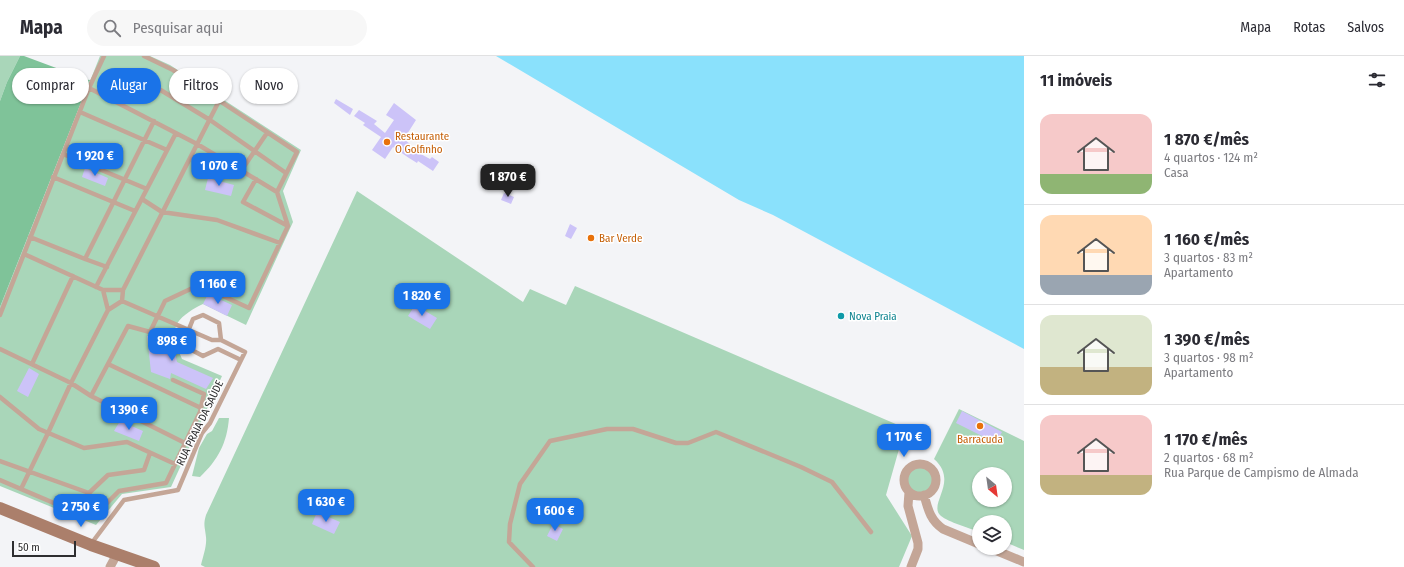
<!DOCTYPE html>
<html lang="pt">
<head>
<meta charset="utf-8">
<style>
	body { margin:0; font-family:"Fira Sans Condensed",sans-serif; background:#f7f7f7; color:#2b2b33; height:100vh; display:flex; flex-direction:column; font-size:15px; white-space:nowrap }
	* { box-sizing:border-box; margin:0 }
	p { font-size:13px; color:#7c7c81 }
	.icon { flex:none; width:22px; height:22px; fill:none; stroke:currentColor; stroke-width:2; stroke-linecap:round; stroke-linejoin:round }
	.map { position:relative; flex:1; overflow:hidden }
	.drawer { display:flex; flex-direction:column; background:#fff; width:380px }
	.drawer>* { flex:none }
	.guide { position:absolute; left:12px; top:12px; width:380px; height:36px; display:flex; gap:8px }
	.needle { width:26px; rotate:151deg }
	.buttons { position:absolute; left:972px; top:411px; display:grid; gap:8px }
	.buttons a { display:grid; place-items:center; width:40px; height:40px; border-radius:50%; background:#fff; box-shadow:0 1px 3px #0004; font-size:20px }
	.scale { position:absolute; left:12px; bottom:10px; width:64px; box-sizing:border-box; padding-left:4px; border:2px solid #2e2e30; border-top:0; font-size:11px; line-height:14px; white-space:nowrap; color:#2e2e30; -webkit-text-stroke:3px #fff; paint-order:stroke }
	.price { position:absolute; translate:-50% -34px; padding:0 9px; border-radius:8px; background:#1a73e8; color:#fff; font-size:13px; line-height:26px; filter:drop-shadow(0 1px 2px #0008) }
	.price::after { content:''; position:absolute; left:50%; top:24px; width:12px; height:9px; margin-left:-6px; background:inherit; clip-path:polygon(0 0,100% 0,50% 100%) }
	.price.active { background:#222; color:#fff }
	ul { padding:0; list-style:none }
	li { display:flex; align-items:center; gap:12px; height:100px; padding:0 16px }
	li+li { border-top:1px solid #e1e1e2 }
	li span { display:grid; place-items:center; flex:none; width:112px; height:80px; border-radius:12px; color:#555 }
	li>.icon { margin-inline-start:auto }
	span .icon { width:48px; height:48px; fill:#fffc; stroke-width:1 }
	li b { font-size:17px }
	h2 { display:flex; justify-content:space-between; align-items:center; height:48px; padding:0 16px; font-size:17px }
	.chip { padding:0 14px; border-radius:18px; background:#fff; box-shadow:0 1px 3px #0004; font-size:14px; line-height:36px }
	.chip.active { background:#1a73e8; color:#fff }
	header { display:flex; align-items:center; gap:24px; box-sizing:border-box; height:56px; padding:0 20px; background:#fff; border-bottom:1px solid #e1e1e2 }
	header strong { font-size:19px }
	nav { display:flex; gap:22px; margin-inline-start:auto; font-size:14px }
	.search { width:280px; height:36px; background:#f7f7f7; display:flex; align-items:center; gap:10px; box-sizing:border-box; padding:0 14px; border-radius:22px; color:#7c7c81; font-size:15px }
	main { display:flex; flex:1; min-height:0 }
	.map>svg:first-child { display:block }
	.green { fill:#a9d6b9; fill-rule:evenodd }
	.forest { fill:#7fc399 }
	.water { fill:#8ae1fc }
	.building { fill:#ccc3f8 }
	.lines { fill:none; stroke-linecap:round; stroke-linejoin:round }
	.lane { stroke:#c4a697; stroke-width:4.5 }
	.street { stroke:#c4a697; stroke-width:9 }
	.secondary { stroke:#ab7f6b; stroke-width:12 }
	.food-dot { fill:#e8710a; stroke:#fff; stroke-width:1.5 }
	.culture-dot { fill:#0f9aa8; stroke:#fff; stroke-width:1.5 }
	.labels { text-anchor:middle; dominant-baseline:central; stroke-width:3; stroke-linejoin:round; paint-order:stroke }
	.food-label { font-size:11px; fill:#c56008; stroke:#fff; text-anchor:start }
	.culture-label { font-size:11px; fill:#0d838f; stroke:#fff; text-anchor:start }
	.street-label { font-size:11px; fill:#2e2e30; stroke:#fff }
</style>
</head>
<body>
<header>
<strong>Mapa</strong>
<div class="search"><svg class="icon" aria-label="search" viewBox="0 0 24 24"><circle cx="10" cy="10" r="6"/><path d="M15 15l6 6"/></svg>Pesquisar aqui</div>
<nav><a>Mapa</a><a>Rotas</a><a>Salvos</a></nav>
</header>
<main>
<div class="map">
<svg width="1024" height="511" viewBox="0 0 1024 511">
	<rect width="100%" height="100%" fill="#f3f4f7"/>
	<path class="green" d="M0,0H20L7,26L0,45Z
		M100,0H150L170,9L301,94L283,135L293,166L246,269L203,248C198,250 193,253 189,256C168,270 174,283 182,303L222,320L171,431L122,438L96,469L0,430V251Z
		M357,135L523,246L530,233L566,249L575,230L905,372L886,439L912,480L899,511H205L201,509C203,500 207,490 206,481C205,471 203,469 206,459Z
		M959,353L1024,385V494L1005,486V466H979V476C970,472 948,466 941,460C927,448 960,426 934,403ZM979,418H1005V444H979Z
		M219,362H229C227,387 218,404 200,421L192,420L199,392L207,378L212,375Z
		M907 424a13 13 0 1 1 26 0a13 13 0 1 1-26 0Z"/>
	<path class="forest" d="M20,0H24L67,16L74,22L90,24L0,251V45L7,26Z"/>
	<path class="water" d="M496,0H1024V293L773,159L739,144Z"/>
	<path class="building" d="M336,43L353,53L350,59L334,47Z
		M394,47L416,64L404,83L410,88L408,91L430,103L432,101L439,106L433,115L418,105L417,107L409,102L393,91L385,103L372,94L381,81L363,69L365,67L354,60L359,54L377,65L374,68L385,77L394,64L386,59Z
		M85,112L108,122L105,130L82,121Z
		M208,122L234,129L231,140L205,134Z
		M504,137L514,141L511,148L501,144Z
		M570,168L577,172L571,183L565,180Z
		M208,238L232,249L227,260L203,248Z
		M415,249L437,262L430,273L408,260Z
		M171,278L177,306L213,322L206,333L171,317L170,323L151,316L147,280Z
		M29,312L39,318L28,341L17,335Z
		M962,355L1002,376L996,387L956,367Z
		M120,365L143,375L139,385L114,375Z
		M317,456L340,466L334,478L312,468Z
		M553,468L563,473L557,485L547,480Z"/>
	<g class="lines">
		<path class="lane" d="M144,0L173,14L297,96L277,136L288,170L249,252L199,229L165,245L150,276L128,270L91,340L185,387
			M149,27L210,64L286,117
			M89,32L197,88L277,136
			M80,56L167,94
			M63,98L147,133
			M241,115L267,77
			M53,121L135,155
			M256,123L243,146L288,170
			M142,143L162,156L217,164L280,187
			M30,181L85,203L154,65
			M24,198L103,234
			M85,203L107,211
			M96,231L176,77
			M103,234H123L122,245L108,254Z
			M123,234L219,45
			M122,245L212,284H221
			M0,259L89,32L104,0
			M0,293L71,327L91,340
			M32,308L73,220
			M108,308L201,352
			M0,341L39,373L84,392L127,386L175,408
			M0,405L89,437L108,419L144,414L150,397
			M0,424L82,459L98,456L119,435L166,427L200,356L204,338L173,324
			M21,433L48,377L71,327L108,254
			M91,488L124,444L178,434L202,377L210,367L245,296L221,284L219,267L203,259L193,263L185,283L188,292L203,300L218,293L241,304
			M533,511L509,486L510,468L520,428L550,385L607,373H633L676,387H688L716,376L801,411L832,426L871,476"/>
		<path class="street" d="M904 424a16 16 0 1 1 32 0a16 16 0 1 1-32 0Z
			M909,436L908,450L918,487V493L911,511
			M924,439C928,453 930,464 943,473L979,488
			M990,492L1024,506
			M110,511L117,498"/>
		<path class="secondary" d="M0,452L91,489L154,511"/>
	</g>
	<g class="food-dot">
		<circle cx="387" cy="86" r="4"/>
		<circle cx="591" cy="182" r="4"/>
		<circle cx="980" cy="370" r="4"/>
	</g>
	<circle class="culture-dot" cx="841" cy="260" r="4"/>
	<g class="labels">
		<g class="food-label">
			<text x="395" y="80">Restaurante<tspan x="395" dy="13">O Golfinho</tspan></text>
			<text x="599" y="182">Bar Verde</text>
			<text x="980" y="383" text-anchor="middle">Barracuda</text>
		</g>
		<g class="culture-label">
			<text x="849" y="260">Nova Praia</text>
		</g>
		<g class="street-label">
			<text transform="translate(200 367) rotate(-64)">RUA PRAIA DA SAÚDE</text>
		</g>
	</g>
</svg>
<div class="buttons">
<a><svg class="needle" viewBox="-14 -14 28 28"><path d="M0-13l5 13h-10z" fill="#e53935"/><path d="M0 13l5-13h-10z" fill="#7c7c81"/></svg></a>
<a><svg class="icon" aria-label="layers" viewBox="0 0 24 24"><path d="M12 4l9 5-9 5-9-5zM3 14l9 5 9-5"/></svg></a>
</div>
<div class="scale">50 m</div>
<b class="price" style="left:95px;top:121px">1 920 €</b>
<b class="price" style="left:219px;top:131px">1 070 €</b>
<b class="price active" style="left:508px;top:142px">1 870 €</b>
<b class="price" style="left:218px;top:249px">1 160 €</b>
<b class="price" style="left:422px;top:261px">1 820 €</b>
<b class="price" style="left:172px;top:306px">898 €</b>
<b class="price" style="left:129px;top:375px">1 390 €</b>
<b class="price" style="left:904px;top:402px">1 170 €</b>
<b class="price" style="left:326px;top:467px">1 630 €</b>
<b class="price" style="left:81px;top:472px">2 750 €</b>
<b class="price" style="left:555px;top:476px">1 600 €</b>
<div class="guide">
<a class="chip">Comprar</a>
<a class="chip active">Alugar</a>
<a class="chip">Filtros</a>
<a class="chip">Novo</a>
</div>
</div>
<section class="drawer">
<h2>11 imóveis<svg class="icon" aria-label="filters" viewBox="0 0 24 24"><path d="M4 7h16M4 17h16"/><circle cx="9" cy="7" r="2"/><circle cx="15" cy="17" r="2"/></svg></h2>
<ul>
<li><span style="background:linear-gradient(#f6c9c9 75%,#8fb573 0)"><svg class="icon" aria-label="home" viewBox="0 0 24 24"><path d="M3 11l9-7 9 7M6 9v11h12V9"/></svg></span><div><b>1 870 €/mês</b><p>4 quartos · 124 m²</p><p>Casa</p></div></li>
<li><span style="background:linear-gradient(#ffd9b3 75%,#9aa5b1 0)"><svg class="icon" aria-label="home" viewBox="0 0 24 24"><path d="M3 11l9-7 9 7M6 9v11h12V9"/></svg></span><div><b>1 160 €/mês</b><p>3 quartos · 83 m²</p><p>Apartamento</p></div></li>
<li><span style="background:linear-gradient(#dfe7d0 65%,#c2b280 0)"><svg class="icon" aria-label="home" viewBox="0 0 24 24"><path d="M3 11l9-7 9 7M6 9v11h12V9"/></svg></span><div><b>1 390 €/mês</b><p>3 quartos · 98 m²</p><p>Apartamento</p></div></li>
<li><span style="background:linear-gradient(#f6c9c9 75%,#c2b280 0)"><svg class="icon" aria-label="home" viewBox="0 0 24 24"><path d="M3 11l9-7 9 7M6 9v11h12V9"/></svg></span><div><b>1 170 €/mês</b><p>2 quartos · 68 m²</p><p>Rua Parque de Campismo de Almada</p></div></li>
</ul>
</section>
</main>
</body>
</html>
